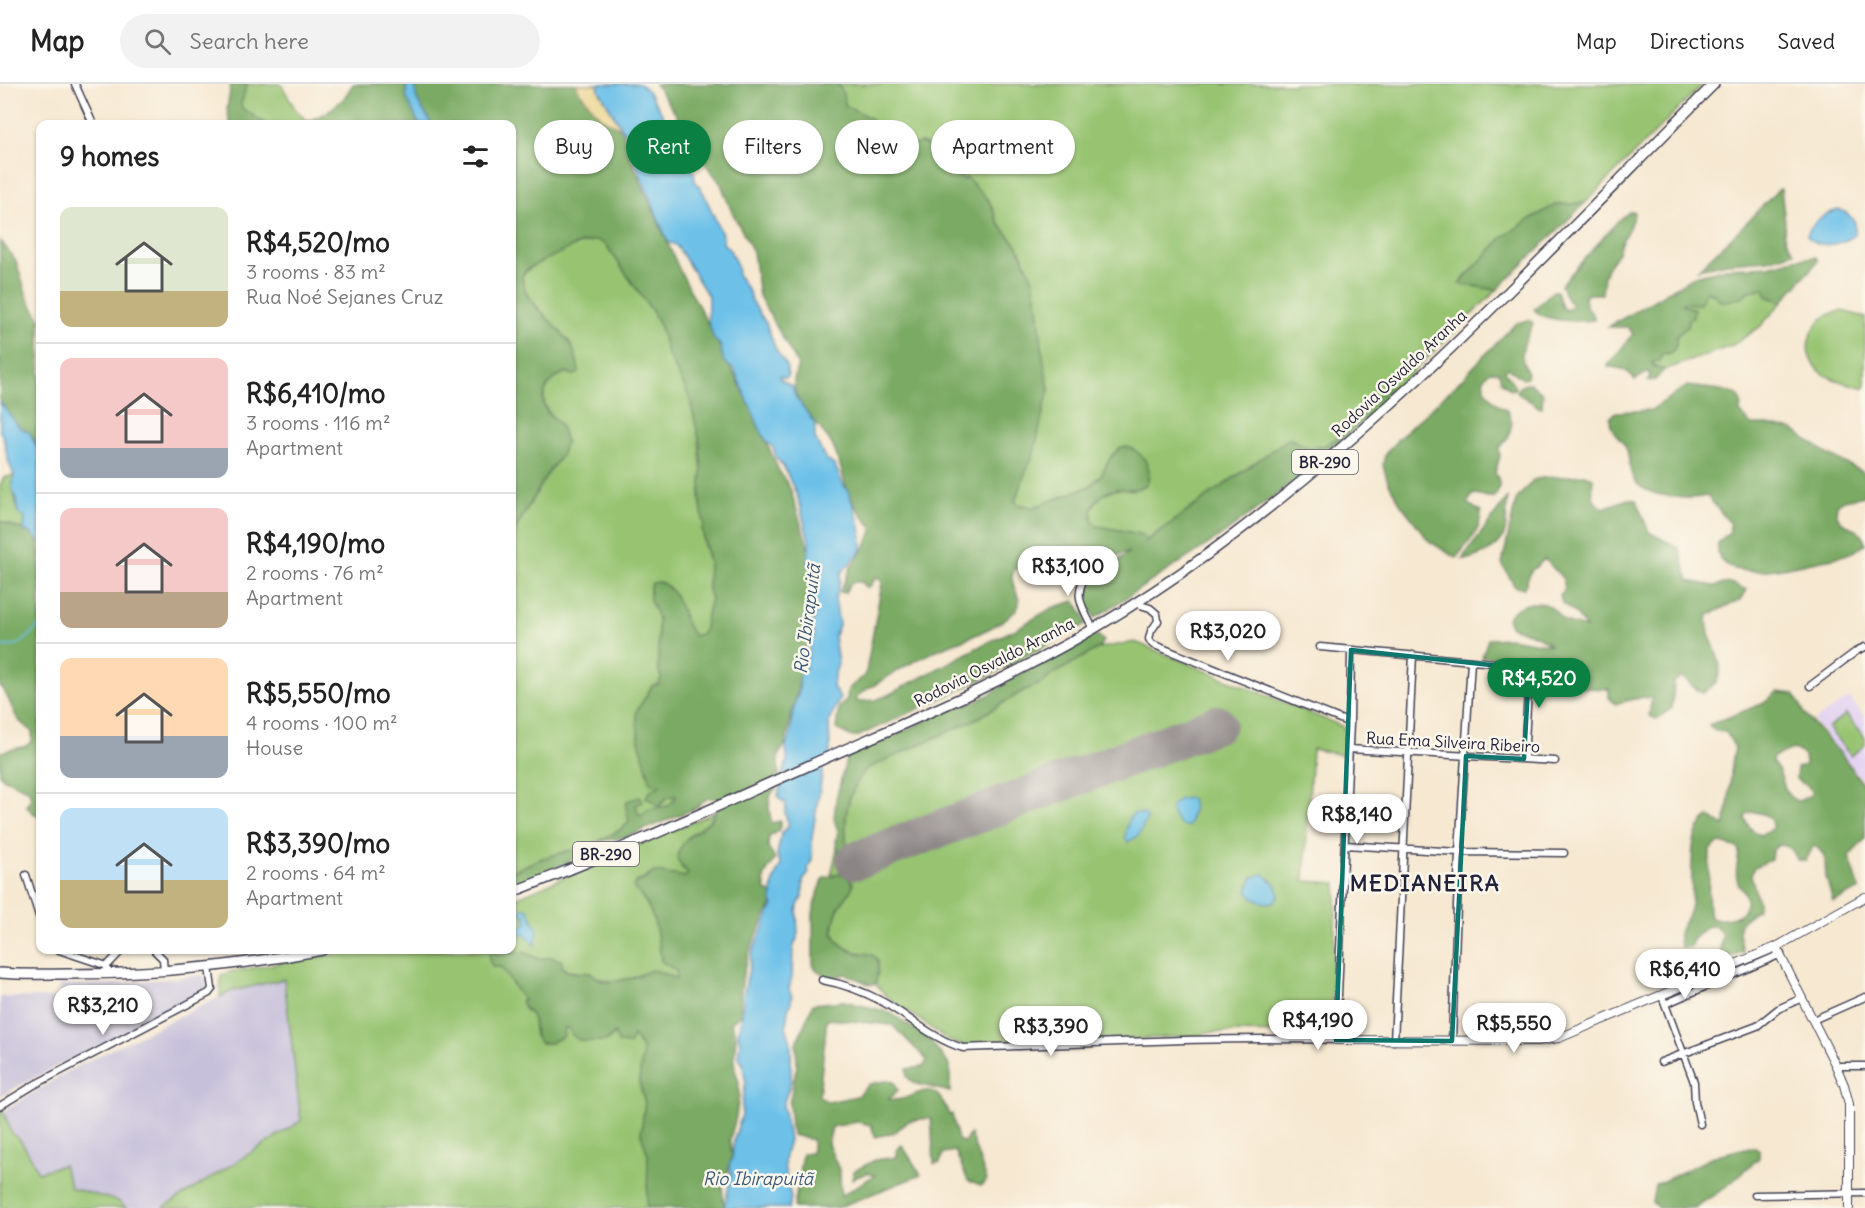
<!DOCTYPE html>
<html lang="en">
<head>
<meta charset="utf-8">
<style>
	body { margin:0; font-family:Delius,sans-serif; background:#f2f2f2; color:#222; height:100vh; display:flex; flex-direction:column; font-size:22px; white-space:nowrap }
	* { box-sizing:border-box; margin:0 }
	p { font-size:20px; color:#767676 }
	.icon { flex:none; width:33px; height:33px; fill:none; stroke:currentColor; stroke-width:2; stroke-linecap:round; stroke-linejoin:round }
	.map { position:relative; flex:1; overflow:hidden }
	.details { position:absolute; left:36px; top:36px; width:480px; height:834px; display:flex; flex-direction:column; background:#fff; border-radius:12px; box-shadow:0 2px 4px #0004 }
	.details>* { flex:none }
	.hud { position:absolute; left:534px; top:36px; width:570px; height:54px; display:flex; gap:12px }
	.price { position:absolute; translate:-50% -51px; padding:0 14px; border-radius:21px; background:#fff; color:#222; font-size:20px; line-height:39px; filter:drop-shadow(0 2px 3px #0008) }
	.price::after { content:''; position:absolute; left:50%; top:36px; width:18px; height:14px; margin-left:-9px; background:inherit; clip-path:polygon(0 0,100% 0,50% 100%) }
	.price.on { background:#0b8043; color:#fff }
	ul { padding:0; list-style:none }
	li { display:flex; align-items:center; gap:18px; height:150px; padding:0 24px }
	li+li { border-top:2px solid #e0e0e0 }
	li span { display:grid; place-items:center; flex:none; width:168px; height:120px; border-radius:12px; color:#555 }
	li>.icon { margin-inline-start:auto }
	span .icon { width:72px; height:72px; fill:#fffc; stroke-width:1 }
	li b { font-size:26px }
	h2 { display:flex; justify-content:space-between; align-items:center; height:72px; padding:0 24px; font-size:26px }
	.tag { padding:0 21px; border-radius:27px; background:#fff; box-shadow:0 2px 4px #0004; font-size:21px; line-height:54px }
	.tag.on { background:#0b8043; color:#fff }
	header { display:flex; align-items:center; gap:36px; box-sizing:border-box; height:84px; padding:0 30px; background:#fff; border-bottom:2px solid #e0e0e0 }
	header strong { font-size:28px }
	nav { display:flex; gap:33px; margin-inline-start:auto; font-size:21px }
	.search { width:420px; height:54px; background:#f2f2f2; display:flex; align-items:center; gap:15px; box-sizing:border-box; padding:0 21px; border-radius:33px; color:#767676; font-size:22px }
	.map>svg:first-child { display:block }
	.built { fill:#e4d3f2 }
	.industrial { fill:#c6c0da }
	.green { fill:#98c472; stroke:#5d7356; stroke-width:1.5 }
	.forest { fill:#7aaa64; stroke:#4e6650; stroke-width:1.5; fill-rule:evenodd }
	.sand { fill:#eeda9e; stroke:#887e6c; stroke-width:1.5 }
	.water { fill:#6dc1e9; stroke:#487292; stroke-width:1.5 }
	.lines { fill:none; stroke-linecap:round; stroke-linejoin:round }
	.stream { stroke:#6dc1e9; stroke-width:1.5 }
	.runway { stroke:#8c8586; stroke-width:38 }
	.minor-casing { stroke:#424052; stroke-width:9 }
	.tertiary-casing { stroke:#424052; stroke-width:10 }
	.trunk-casing { stroke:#424052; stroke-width:12 }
	.minor { stroke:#fff; stroke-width:6 }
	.tertiary { stroke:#fff; stroke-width:8 }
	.trunk { stroke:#fff; stroke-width:9 }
	.marked { fill:none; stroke:#0f766e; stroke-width:4.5; stroke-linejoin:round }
	.labels { text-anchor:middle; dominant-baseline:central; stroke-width:5; stroke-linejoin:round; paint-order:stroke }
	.shield { fill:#fbf7ec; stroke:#636270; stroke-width:1.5 }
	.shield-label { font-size:15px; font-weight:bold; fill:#22223b }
	.street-label { font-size:16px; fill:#22223b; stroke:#fbf7ec }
	.water-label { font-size:18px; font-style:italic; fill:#3c5a78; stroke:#fbf7ec }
	.district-label { font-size:22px; font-weight:bold; letter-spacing:1.5px; fill:#22223b; stroke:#fbf7ec }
</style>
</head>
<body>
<header>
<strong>Map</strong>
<div class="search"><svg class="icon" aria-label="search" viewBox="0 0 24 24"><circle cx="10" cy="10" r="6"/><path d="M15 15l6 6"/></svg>Search here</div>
<nav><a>Map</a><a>Directions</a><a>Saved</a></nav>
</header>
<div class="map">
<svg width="1865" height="1124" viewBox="0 0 1865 1124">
	<rect width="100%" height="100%" fill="#fbf7ec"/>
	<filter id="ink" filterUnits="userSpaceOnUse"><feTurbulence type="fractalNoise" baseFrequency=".0167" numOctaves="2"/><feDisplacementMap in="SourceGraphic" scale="12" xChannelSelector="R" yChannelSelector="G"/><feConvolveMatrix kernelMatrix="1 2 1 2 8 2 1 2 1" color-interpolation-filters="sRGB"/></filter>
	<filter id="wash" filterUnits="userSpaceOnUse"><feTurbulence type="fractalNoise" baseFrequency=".008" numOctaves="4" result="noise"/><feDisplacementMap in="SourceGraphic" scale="24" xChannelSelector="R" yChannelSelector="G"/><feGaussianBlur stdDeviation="1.35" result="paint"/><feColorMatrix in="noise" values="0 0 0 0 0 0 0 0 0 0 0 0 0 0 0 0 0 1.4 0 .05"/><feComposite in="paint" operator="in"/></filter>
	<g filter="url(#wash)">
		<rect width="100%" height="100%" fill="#f6e8d1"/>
		<path class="built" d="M1849,614L1865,633V699L1814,637Z"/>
		<path class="industrial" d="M204,891L207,901L203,910L57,982L0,1012V913L59,914L60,901L114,900Z
			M284,895L301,1037L163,1124H126L118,1117L70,1104L38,1088L32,1075L21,1057L12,1049L4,1027L75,983L232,907Z"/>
		<path class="green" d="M247,0H281L296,26L307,37L303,40H266L253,33L242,25L241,20Z
			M838,0H1703L1585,119L1555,121L1527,137L1502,154L1459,200L1497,206L1398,302L1390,304L1365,318L1352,341L1339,353L1324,362L1307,363L1289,354L1144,458L1140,450L1097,442C1082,428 1099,410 1114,406C1120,404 1127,406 1134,406L1121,363L1111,372L1101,391L1090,402L1032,424L1024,421H1019L1015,418L1049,305L1018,162L999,140L989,117L967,94L965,97L957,91L926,61L921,59L902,64L898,63L868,33L845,21L842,6Z
			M597,156L606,161L652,227L660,243L667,268L689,312L699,354L702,388L700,415L704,441L703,458L709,478L708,505L711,515L706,535L705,546L701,550L694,552L686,544L681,525L669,503L656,527L658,534V584L661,594L659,600L661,721L667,713L676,712L675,716L663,725H650L641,732L639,731L636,722H626L630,737L622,745L579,768L571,766L537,776L512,788V451L549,387L561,372L559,339C535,320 541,300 566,288L574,291L570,259L525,209L522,192C537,173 574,161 597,156Z
			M1764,204L1767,212L1782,218L1760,243L1731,262L1664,286L1652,280L1661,269L1676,262V253L1687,242L1682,219L1705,207L1714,210L1720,217L1742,213L1749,207Z
			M1842,227L1865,233V304C1852,300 1832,297 1821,288C1795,268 1812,230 1842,227Z
			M14,391C12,404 15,416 18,429L25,434L24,446L0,437V402L3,394Z
			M1135,558L1344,643L1343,671L1312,665L1304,797L1337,799L1330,949L1204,948L1203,952L964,962L949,957L885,911L876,900L869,870C841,867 826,855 838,826C842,817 850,811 853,801L852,797L845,793L831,791L837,765L839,768L847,765C843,734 846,710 866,685L978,634L1023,607L1044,598L1050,592L1099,564Z
			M1846,630L1865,654V661L1851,672L1828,644Z
			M717,727L706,740L689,752L681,783L688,790L685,793L655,788C646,791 649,795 637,797L634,805C655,822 658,851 661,876L676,887V895C669,892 661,887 654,887C648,887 641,891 636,893C618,899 606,900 591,889C582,890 575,887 567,887L550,874L539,875L523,868L497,882L501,883L519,910L525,916L524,925L532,931L535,953L541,959H550L567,943L594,957H607L616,949L633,951L642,964V972L639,998L645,1019L641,1050L648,1071L647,1124H163L301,1037L284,895L232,907L220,913L221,892L229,888L355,866H512V827L516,821V814Z
			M2,1024L12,1049L21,1057L32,1075L38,1088L63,1081L71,1104L118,1117L126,1124H0V1026Z"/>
		<path class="forest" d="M231,0H247L241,20L242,24L266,40H230L227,25Z
			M353,0H406L407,15L419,40H303L328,28L344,14Z
			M418,0H576L579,7L600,33L622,45L627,66L680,187L749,318L779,387L790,404L813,480V516L809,543L802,586L785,661C772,679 781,680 779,698C778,704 774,705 771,710C768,718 769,731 772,739L780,737V746L769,753L768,763L775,775C768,788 761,789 766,806L772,810L773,818C753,857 737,886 741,931L733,936L731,939L736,952L734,975L735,985L739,998V1011L736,1033L730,1055L732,1073L728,1088L722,1101L724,1124H647L648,1071L641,1050L645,1019L639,998L642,972V964L633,951L630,960L618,959L615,949L607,957C587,956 578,963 567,943L563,945L564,952L550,959H541C531,952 537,938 530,930C526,924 523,924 521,917L524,916L519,910L501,883H493L489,876L490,867H495L498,871L505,867L523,868L539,875L550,873L561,876C562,879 562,884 565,886C568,889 586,889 591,889L602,897L610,898L632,894L652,886L660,888L676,895V887L661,877C658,851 655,822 634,805V800C638,796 643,798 647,794C650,792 651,789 655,788L685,793L688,790L677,775C682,744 713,749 718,719L714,714H708L694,725L626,753L597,758L622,745L629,738L626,722L627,717L640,713L641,714L642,718L636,721L639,731L641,732C644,729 646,726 650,725C661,721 668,728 676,712L667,713L659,722L646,713L651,706L661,701L651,700L639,656L636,628L652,602L659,600L661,594L658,584V534L650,516V504L652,499L659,498C681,505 680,536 694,552L701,550L705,546L706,535L711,515L708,505L709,478L702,445L704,441L700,415L702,388L699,354L689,312L667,268L660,243L652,227L606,161L597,156L578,160L527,185L522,192C523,220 554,236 569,258C575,267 578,279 579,289L574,291L566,288C551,295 537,309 546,326C549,332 556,335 559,340C563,345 564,352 566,358L561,372L549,387L512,451V40H431C425,25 414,21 416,2Z
			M655,0H838L842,6L845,21L868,33L898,63L902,64L921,59L926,61L957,91L965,96L966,93L989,117L999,140L1018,162L1033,196L1038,222L1043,273L1049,305L1033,372L1021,399L1015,417L1019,421H1024L1032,424L1090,402L1101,391L1111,373L1121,363C1133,361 1147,374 1149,386C1150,391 1148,396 1146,401C1136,407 1130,405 1118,405C1106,406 1092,417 1092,429C1092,436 1092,438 1097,442L1140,450L1145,453V458L1289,354L1307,363L1324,362L1339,354L1352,341L1365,318L1390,304L1398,302L1393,311L1305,389L1221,452L1095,534L1086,517L1090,500L1129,468L1110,473L1086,470L1054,480L1049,479V469C1031,475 1003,480 1015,505C1017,510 1021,517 1018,523C1014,532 989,545 980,549C966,555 951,560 937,566C916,576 896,587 876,600C871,603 865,606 860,610C856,613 857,613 857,618L876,616L888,611L988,558L1014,546L1052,524L1075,517L1084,532L1086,540C1052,558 1018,578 984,594C943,615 900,632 859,652L852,653L836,645L839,623L847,615L848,605L863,593L866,588L882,499L881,495L876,493L871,502L866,504L862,498C851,497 849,499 845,509L840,508L851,483L867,460L873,444C863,433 852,420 847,406C842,389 839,372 830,357C819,341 801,327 795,308C792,299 795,290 798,281L759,212L753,168L731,126L721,100L706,80L702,71L687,56L676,30Z
			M1779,105H1781L1785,138L1784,149L1787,157L1794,168L1768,176L1727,179L1698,185L1739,146Z
			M1585,119L1497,206L1459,200L1502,154L1527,137L1555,121Z
			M1629,128H1634L1633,136L1620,161L1618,169L1607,184L1604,192L1602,210H1588L1585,213L1586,222L1594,232V236C1579,238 1543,238 1534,225L1553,207H1557L1562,224L1566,226L1570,224L1572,221L1566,214L1561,201L1617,138Z
			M0,156L16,177L28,215L40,234V370L33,353L19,343L0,318Z
			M1816,173L1818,177L1782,218L1767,212L1764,204L1749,207L1742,213L1727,217H1720L1714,210L1706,207L1700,220L1682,219L1683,221L1694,225L1693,232L1688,236L1687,242L1676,253C1676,264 1674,272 1662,269L1660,277L1652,278V280L1655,283L1663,285L1664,286L1655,296L1648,297L1650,291L1648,288L1635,296C1629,286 1620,283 1608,283V281L1633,250L1628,243H1608L1695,192L1726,184L1769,182L1794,175Z
			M1529,236L1533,239C1525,259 1516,269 1528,289L1527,294L1523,295L1508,284L1505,287L1514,301L1515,305L1511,306L1501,297L1499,288L1490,287C1488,289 1484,293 1484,295C1480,306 1498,322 1507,326L1512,338L1509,352L1499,364L1500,372L1495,389C1501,398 1500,404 1495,413C1488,415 1480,410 1473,410L1468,418L1470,421L1481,428C1482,446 1467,460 1456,474L1429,457L1400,419L1388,398L1383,381L1385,370L1398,355L1457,300L1510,245L1517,239Z
			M1526,299H1530L1543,310L1542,323H1538C1532,317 1521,314 1517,307L1519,303Z
			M1687,302L1721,306L1738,311L1741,319L1740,328L1751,341H1768L1793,346L1829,371L1865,389V412L1844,416L1837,421L1836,430L1841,437L1863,451L1865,460C1851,473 1826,475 1807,479C1784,484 1712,502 1718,459L1730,447L1729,438L1707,412C1688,416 1648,414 1635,397C1628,388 1630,376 1627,366C1622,352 1610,351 1610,334L1616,328L1651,326Z
			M1585,391L1593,394C1592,408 1590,416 1603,424L1628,415L1636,416L1649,448L1679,464L1689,497L1714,502L1730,499L1747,506L1741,516L1708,531C1703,554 1728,575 1717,596C1715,601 1707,606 1703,609C1693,605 1691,598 1681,593L1674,598L1672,624L1657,635L1649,632L1652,614L1642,613L1615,620L1609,614V605L1582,604L1574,588L1528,574L1482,573L1488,555L1510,554L1551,561L1537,552L1511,543L1507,535C1515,520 1539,513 1553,525C1557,528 1559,534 1563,536C1568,540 1579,542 1586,544L1576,530L1562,519L1560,511L1565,504L1563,495L1545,475L1531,487L1524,504L1515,503L1502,480L1516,416L1533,396L1542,394Z
			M1508,413C1504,439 1513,455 1485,469C1477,472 1470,476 1462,475Z
			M0,437L32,450L40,460V732L33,729L26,722L31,714L29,706L3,694L0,691V668L26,662L32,657V648C28,643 20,639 17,634C11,623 9,612 0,602Z
			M1098,551L1104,557L1099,564L1050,592L1044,598L1023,607L978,634L866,685C846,710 843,734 847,765L839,768L837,765L836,756L838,747L834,735L836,715L846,676L852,669L883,657L937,631L977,617L992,609L1020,589L1044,579L1089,553Z
			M1777,608L1794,610L1807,633L1842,671L1865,703V756L1849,772L1860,805L1833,818C1831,810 1828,801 1826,793C1824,777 1829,773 1814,761L1806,776H1797C1793,765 1789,761 1778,761L1772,767L1771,776L1754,783L1751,791L1758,817V825C1733,840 1738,842 1743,868L1726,873L1720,867L1722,850L1716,842H1707L1694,854L1690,863H1681C1673,843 1689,839 1691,820C1694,795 1685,747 1709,733L1724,742C1732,716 1728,690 1735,664L1726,648L1716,647L1709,641L1764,619ZM1793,665C1802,668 1805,671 1805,681L1797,684L1796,695C1802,701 1812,700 1811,711L1799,717C1784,715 1784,696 1778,686C1776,683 1774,680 1772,678L1773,673ZM1753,728C1764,729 1773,732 1772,745L1760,751C1751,747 1748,742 1745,734L1747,730ZM1721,759L1738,764L1739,768C1737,785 1732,796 1745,809C1746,813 1747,819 1745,823C1741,835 1721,837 1710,834C1706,813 1710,788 1710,766L1717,760Z
			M571,766L579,768C568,785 531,793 512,800V788L537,776Z
			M840,790L849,794L853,801C850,811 842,817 838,825C836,830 834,838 833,843C831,855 846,866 857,869C864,870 874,868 878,877C880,882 876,893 876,900H869L846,890C830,895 826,896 813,882V830L815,817L824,794Z
			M843,917L889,928L929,955L950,982V1008L914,999L907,993V985L923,983L927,976L892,941L827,935L819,1012L828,1018L857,1012L869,1000L886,997L894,998L898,1006L889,1015C916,1021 931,984 949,1031L952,1030L958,1056L964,1059L970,1050L987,1096L981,1102L968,1097L955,1067L943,1069L940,1079L934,1080L931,1034L908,1037L894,1049L875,1053L871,1041L857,1038L832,1043L828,1060L840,1088L841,1112L875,1091L867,1089L852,1095L854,1087L875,1076L897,1073L896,1066L902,1061L921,1091L837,1124H794L802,1070L811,1069L813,1056L792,1051L789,1020L797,981L796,960L813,920Z
			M1750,1063L1759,1065V1074L1725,1104L1694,1124H1658L1652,1118L1655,1101L1717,1071Z"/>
		<path class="sand" d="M576,0H598L599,6L622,45L600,33L579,7Z"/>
		<path class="water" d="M406,0H418L416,2C414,21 425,25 431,40H419L407,15Z
			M598,0H640L648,7L660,26L681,67L682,75L694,88L695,97L703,108L713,130L723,153V159L730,166L737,182L738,191L749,208L752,218L766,239L776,266L786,281L788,292L786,294L780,292V295L793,303L795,312L815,340V354L825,374L835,382L844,402L847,405C855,425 863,444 862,466L841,489L838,507L835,514L839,541L834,553L838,580L834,592L833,603L840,614L829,637L830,668L823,685L812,753V775L808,785L809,789L803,796V813L798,821L797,830L798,852L793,864L792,892L789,905L792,913L790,921L788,925L786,942L791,959V997L783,1021L789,1056L785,1069L784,1082L791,1114L789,1124H724L728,1106L731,1088L729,1081L732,1075L734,1056L742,1031V1018L746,998L742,978L738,971L740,958L738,949L742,932L743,914L752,869L773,821C770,808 774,792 781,781L777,771L781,751L789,741L785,730L786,719L780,716L778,712L787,676L786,662L790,652L795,617L799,608L800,582H802L805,585L807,584L804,578L805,574H808L810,559L815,551L811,541L815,533C811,520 819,503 810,492L811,485L808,480L809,457L798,414L784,383L776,374L773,363L767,358L760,345L734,285L724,278L720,261L714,255L708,237V212L681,168L676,161L668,158L629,63L627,51L622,45L599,6Z
			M1839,126L1847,129L1855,138V151C1843,160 1816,167 1807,151C1811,139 1826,128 1839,126Z
			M0,318L19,343L30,349L40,370V460L32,450L24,446L25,434L18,429L17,425V416L12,404L14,391L9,379L3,352L0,348Z
			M1191,714L1193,725L1189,742H1182C1176,736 1169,730 1172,721L1180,715Z
			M1136,729L1146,731L1147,735L1138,752L1128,758L1125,753L1129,734Z
			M1264,790L1277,802L1279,811L1274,818C1262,820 1254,817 1247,807L1253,793Z
			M523,824L528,825L538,847L535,861L524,849L520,850L517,856H512V843L523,842L527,838L525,831L516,826Z"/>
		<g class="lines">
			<path class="stream" d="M0,562C22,565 26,554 40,541"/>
			<path class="runway" d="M855,777L1217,640"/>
		</g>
	</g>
	<g filter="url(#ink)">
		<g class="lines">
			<defs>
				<path id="minor" d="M75,0L93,40
					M1091,486C1071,507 1081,522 1093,544
					M1134,519L1150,524L1157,530L1158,537L1151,547L1149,555L1152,560L1350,639
					M1320,563L1527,582L1529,589L1524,675
					M1810,602L1858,566L1865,563
					M1349,665L1555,677
					M1345,761L1459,768L1564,769
					M26,791L40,835
					M59,866L107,882V890
					M154,866L163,875L164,887
					M107,882L122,866
					M822,896C844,900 863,907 883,918C910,933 933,955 963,964C1087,960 1212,952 1336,956L1350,639L1351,566
					M1662,912L1694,998L1695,1018L1700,1040
					M1665,920L1781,870
					M1813,936L1865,913
					M1394,957L1413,571
					M1452,957L1459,768L1471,577
					M1661,978L1757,942L1778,925L1802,914
					M1836,982H1865
					M0,1022L34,1001L209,909L212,905L209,883
					M1755,1111L1865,1109"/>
				<path id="tertiary" d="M1776,863L1836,982L1844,1001L1849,1020V1124
					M1336,956L1538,957L1559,954L1776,863L1865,813"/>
				<path id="trunk" d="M512,808C613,770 711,725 810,681C866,656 923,632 978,606C1069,563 1156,510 1236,449C1411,317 1560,155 1714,0
					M0,889C23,891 46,890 69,890C154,890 239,882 322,866"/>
			</defs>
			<use href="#minor" class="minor-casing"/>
			<use href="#tertiary" class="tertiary-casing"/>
			<use href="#trunk" class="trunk-casing"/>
			<use href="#minor" class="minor"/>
			<use href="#tertiary" class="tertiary"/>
			<use href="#trunk" class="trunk"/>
		</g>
	</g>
	<path class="marked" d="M1351,566L1529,585L1524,675L1466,672L1452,957L1336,956Z"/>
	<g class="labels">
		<g class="shield">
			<rect x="1292" y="366" width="66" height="24" rx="4.5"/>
			<rect x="573" y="758" width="66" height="24" rx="4.5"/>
		</g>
		<g class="shield-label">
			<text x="1325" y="378">BR-290</text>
			<text x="606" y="770">BR-290</text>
		</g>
		<g class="street-label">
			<text transform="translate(1399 289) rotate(-43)">Rodovia Osvaldo Aranha</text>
			<text transform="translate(994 578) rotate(-27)">Rodovia Osvaldo Aranha</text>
			<text transform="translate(1453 658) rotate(3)">Rua Ema Silveira Ribeiro</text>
		</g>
		<g class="water-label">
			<text transform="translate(807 535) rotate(-83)">Rio Ibirapuitã</text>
			<text x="758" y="1094">Rio Ibirapuitã</text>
		</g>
		<g class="district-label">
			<text x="1425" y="799">MEDIANEIRA</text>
		</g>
	</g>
</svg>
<b class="price" style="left:1068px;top:513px">R$3,100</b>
<b class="price" style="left:1228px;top:578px">R$3,020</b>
<b class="price on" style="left:1539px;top:625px">R$4,520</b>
<b class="price" style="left:1357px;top:761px">R$8,140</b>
<b class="price" style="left:1685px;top:916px">R$6,410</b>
<b class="price" style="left:103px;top:952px">R$3,210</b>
<b class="price" style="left:1318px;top:967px">R$4,190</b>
<b class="price" style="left:1514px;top:970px">R$5,550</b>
<b class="price" style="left:1051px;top:973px">R$3,390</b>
<div class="hud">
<a class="tag">Buy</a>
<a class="tag on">Rent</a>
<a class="tag">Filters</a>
<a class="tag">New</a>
<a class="tag">Apartment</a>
</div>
<section class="details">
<h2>9 homes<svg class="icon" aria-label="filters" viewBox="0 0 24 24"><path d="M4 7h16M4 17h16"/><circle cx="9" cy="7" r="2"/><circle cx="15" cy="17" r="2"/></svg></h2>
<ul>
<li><span style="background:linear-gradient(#dfe7d0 70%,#c2b280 0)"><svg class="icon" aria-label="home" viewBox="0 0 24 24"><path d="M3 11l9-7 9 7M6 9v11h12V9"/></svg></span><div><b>R$4,520/mo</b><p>3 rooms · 83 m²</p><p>Rua Noé Sejanes Cruz</p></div></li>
<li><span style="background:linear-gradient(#f6c9c9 75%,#9aa5b1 0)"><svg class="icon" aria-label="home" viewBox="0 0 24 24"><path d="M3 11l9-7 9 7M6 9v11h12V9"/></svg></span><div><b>R$6,410/mo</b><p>3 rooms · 116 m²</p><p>Apartment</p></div></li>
<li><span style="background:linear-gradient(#f6c9c9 70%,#b9a48a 0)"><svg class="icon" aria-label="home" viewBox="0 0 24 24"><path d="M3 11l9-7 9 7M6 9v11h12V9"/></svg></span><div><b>R$4,190/mo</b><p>2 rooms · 76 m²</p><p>Apartment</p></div></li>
<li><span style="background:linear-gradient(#ffd9b3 65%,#9aa5b1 0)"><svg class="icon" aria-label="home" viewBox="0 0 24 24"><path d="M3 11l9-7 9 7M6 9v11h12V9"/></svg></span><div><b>R$5,550/mo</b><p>4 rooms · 100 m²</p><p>House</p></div></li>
<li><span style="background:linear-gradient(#bfe0f5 60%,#c2b280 0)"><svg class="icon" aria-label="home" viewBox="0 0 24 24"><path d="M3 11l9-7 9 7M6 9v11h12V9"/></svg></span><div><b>R$3,390/mo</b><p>2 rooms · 64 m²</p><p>Apartment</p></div></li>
</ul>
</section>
</div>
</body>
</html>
